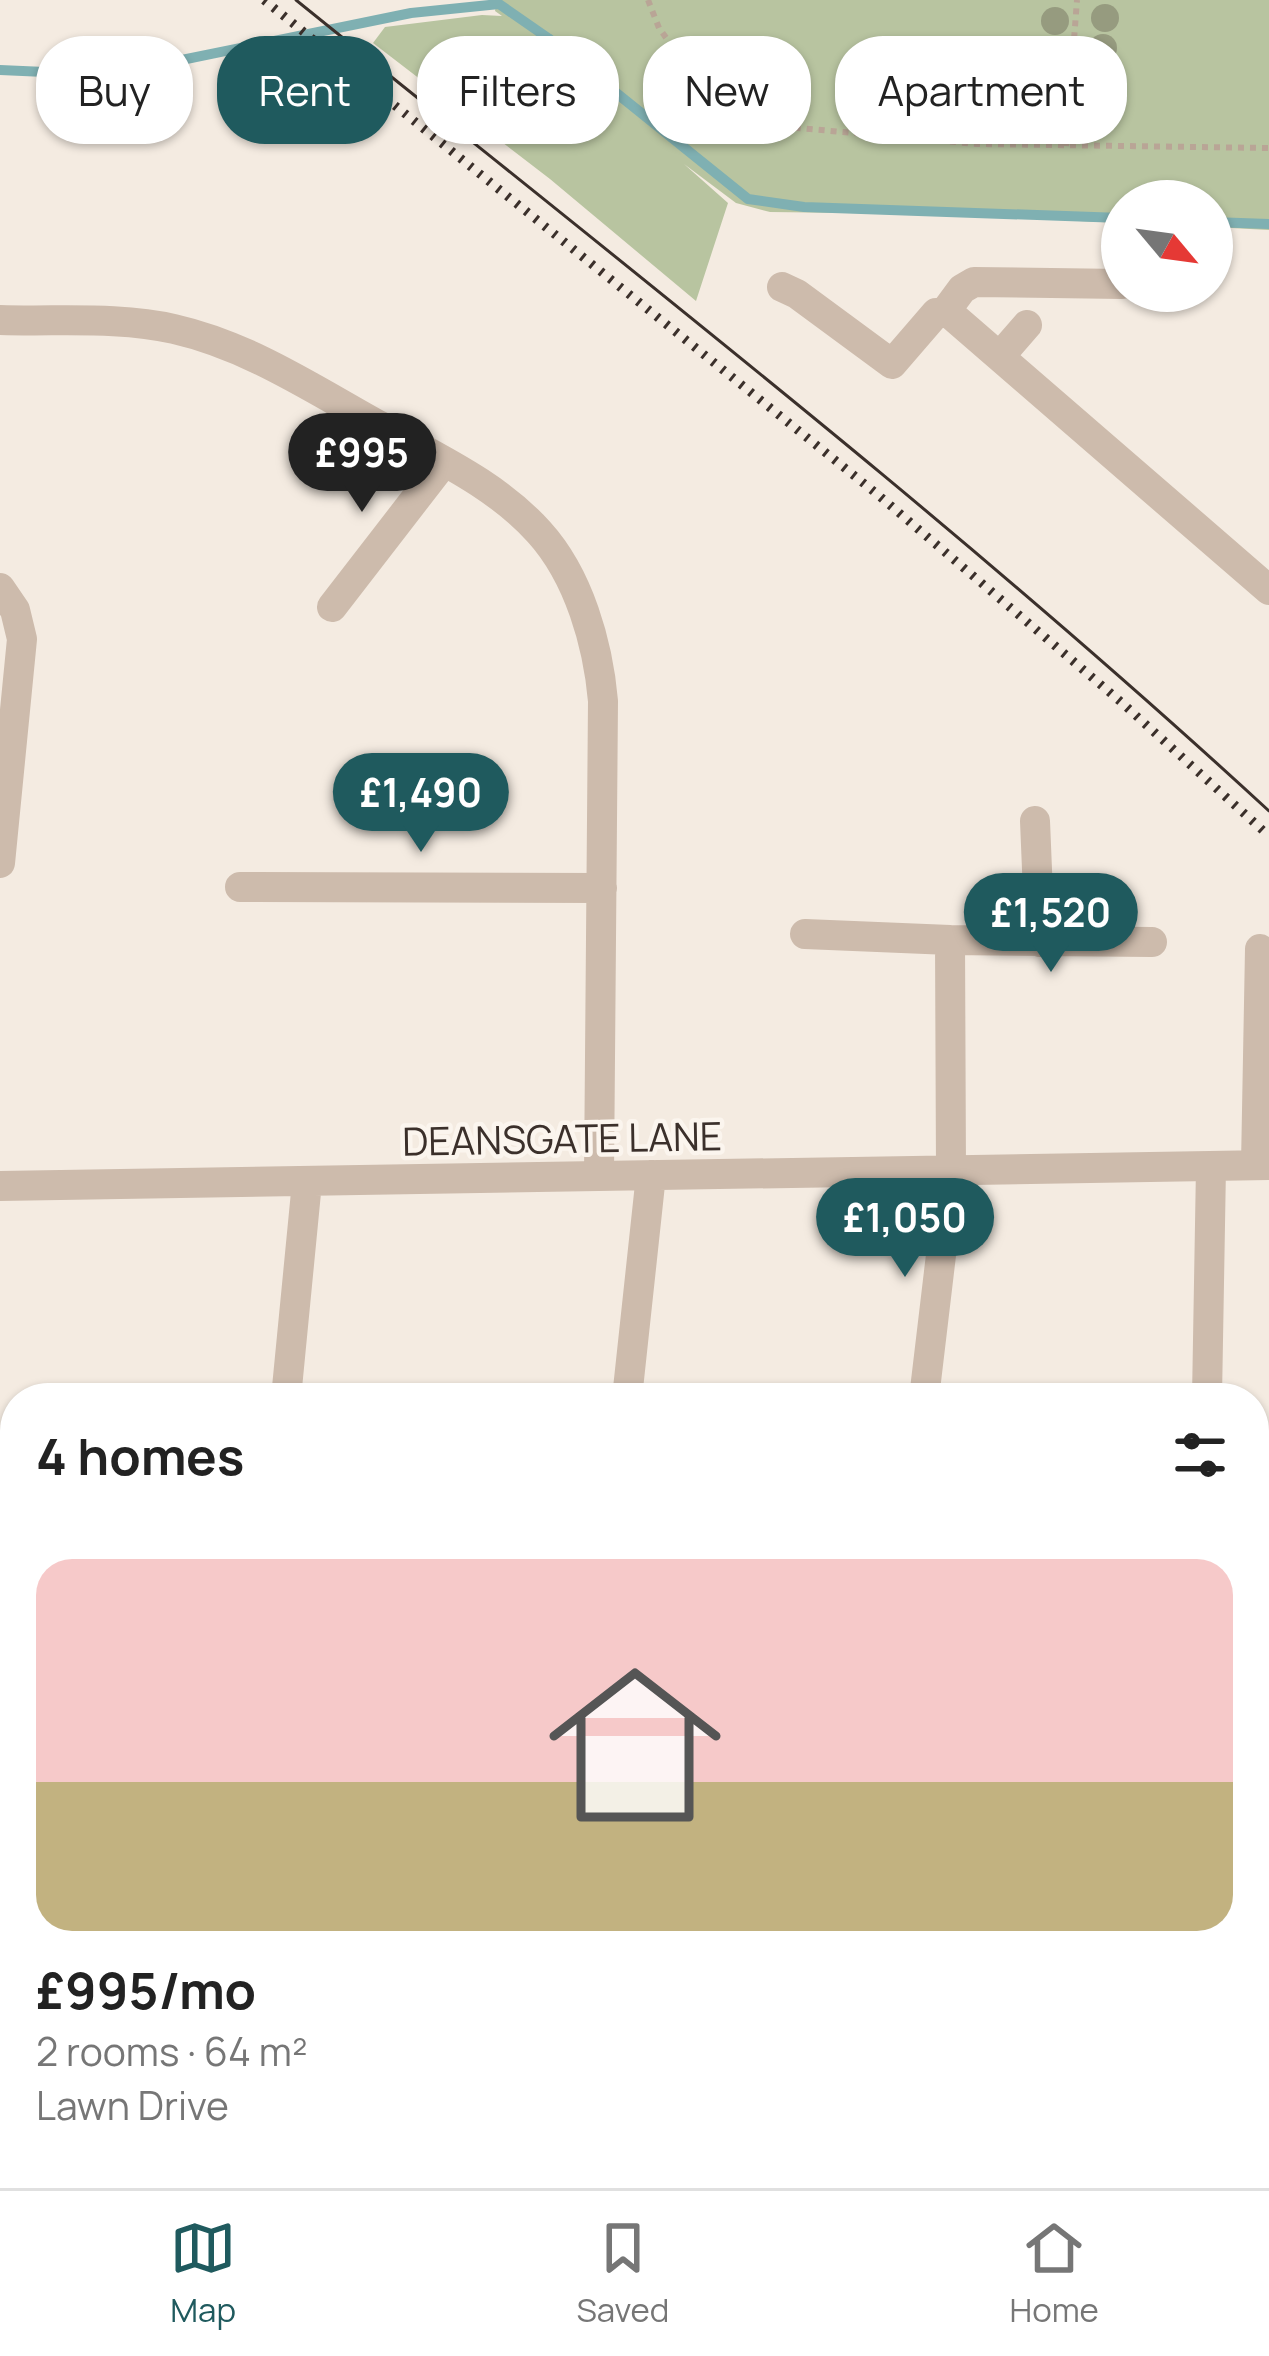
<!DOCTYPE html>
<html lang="en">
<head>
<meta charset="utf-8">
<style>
	body { margin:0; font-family:Manrope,sans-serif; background:#f6f6f6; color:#222; height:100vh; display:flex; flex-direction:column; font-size:45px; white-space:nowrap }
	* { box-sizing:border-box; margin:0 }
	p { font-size:39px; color:#767676 }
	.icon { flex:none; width:66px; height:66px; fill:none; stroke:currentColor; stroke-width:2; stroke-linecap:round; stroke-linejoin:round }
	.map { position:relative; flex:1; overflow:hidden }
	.sheet { position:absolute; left:0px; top:1383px; width:1269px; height:807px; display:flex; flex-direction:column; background:#fff; border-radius:48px 48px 0 0; box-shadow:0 3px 9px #0004 }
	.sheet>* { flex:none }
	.hud { position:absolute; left:36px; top:36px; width:1197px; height:108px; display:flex; gap:24px }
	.needle { width:78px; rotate:119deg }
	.fabs { position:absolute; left:1101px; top:180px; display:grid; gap:24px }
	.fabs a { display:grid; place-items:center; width:132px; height:132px; border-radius:50%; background:#fff; box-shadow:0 3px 9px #0004; font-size:60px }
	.price { position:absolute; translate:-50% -102px; padding:0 27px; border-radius:42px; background:#1f5a5e; color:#fff; font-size:39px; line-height:78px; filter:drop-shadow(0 3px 6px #0008) }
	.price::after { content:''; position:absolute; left:50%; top:72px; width:36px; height:27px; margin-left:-18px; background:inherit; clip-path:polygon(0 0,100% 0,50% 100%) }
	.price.current { background:#222; color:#fff }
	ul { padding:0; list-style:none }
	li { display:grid; align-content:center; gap:24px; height:636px; padding:0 36px }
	li span { display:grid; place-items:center; height:372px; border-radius:36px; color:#555 }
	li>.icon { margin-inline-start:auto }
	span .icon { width:216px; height:216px; fill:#fffc; stroke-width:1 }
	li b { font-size:51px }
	h2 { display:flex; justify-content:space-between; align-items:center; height:144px; padding:0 36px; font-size:51px }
	.chip { padding:0 42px; border-radius:48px; background:#fff; box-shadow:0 3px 9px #0004; font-size:42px; line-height:108px }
	.chip.current { background:#1f5a5e; color:#fff }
	.tab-bar { display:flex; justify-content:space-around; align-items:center; height:168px; border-top:3px solid #e0e0e0; background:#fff; font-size:33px; color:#767676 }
	.tab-bar a { display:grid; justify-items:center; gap:6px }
	.tab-bar .current { color:#1f5a5e }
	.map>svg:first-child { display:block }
	.green { fill:#b8c4a0 }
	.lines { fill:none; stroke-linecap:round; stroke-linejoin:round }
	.stream { stroke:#7fb0b2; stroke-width:10 }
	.path { stroke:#b9a596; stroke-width:6; stroke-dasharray:6 6; stroke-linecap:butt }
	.minor { stroke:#cdbbac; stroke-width:30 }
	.tram { stroke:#3b302b; stroke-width:3 }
	.rail { stroke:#3b302b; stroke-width:9; stroke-dasharray:3 9; stroke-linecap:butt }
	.tree { fill:#969b7f }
	.labels { text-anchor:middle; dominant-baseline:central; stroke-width:9; stroke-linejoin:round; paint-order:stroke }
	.street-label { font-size:39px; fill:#3b302b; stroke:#fbf5ee }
</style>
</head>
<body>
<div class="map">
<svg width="1269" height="2188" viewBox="0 0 1269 2188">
	<rect width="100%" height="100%" fill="#f4ebe1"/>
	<path class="green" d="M497,0H1269V230L1212,227V201H1122V223L930,214L770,212L736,203L684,164L728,203L696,301L550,179L373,43L385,27L482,15L502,16L495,11Z"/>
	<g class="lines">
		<path class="stream" d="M0,70L45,72L167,63L411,13L499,4L548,38L748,199L804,207L1122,218
			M1212,222L1269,224"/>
		<path class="path" d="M648,0L659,28L691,72L776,126L977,144L1269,148
			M1066,146L1077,0"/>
		<path class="minor" d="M782,287L797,294L892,364L936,313H949L1269,590
			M945,312L962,289L974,282L1122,284
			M0,320C56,322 119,316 174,329C249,346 313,389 380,426C435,457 496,484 539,532C579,576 598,644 603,701L599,1176
			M1000,356L1027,325
			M0,588L15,610L22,639L0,863
			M332,607L444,462
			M1035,821L1040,942
			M240,887L602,888
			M805,934L950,940L951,1171L924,1398
			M950,940L1152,942
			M1256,1165L1260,949
			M0,1186L1269,1165
			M286,1398L307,1182
			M627,1398L651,1175
			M1207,1398L1211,1167
			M1254,1696L1269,1694
			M0,1860L15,1862
			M0,2158L15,2159
			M97,2175L121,2188
			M1033,2175L1070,2188
			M784,2188L797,2175"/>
		<path class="tram" d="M296,0C624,265 959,525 1269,811"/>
		<path class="rail" d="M264,0L877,494L1121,702L1269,836"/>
	</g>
	<g class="tree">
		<circle cx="1105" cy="18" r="14"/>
		<circle cx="1055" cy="21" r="14"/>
		<circle cx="1103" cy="48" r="14"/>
		<circle cx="1058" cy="54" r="14"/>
		<circle cx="1100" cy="78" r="14"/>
		<circle cx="1049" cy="96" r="14"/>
		<circle cx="1099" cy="109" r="14"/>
	</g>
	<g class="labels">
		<g class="street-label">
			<text transform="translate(562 1138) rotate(-1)">DEANSGATE LANE</text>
		</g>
	</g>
</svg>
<div class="fabs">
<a><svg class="needle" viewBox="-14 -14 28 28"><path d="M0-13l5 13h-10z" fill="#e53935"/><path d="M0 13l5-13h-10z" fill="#767676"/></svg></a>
</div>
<b class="price current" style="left:362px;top:515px">£995</b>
<b class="price" style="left:421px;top:855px">£1,490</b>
<b class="price" style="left:1051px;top:975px">£1,520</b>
<b class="price" style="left:905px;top:1280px">£1,050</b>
<div class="hud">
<a class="chip">Buy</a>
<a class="chip current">Rent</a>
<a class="chip">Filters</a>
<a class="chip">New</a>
<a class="chip">Apartment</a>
</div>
<section class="sheet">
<h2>4 homes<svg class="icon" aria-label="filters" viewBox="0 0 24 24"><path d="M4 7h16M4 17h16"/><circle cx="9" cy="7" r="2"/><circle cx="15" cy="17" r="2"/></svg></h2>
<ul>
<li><span style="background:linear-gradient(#f6c9c9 60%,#c2b280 0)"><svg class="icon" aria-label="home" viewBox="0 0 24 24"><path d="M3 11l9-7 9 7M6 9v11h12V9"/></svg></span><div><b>£995/mo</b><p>2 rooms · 64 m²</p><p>Lawn Drive</p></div></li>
</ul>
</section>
</div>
<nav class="tab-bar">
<a class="current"><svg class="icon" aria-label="map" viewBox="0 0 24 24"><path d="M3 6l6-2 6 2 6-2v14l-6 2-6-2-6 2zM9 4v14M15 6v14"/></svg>Map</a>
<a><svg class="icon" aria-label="saved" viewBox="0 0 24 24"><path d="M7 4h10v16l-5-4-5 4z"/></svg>Saved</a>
<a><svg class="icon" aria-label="home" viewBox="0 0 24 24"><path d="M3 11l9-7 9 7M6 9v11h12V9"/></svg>Home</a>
</nav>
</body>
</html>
